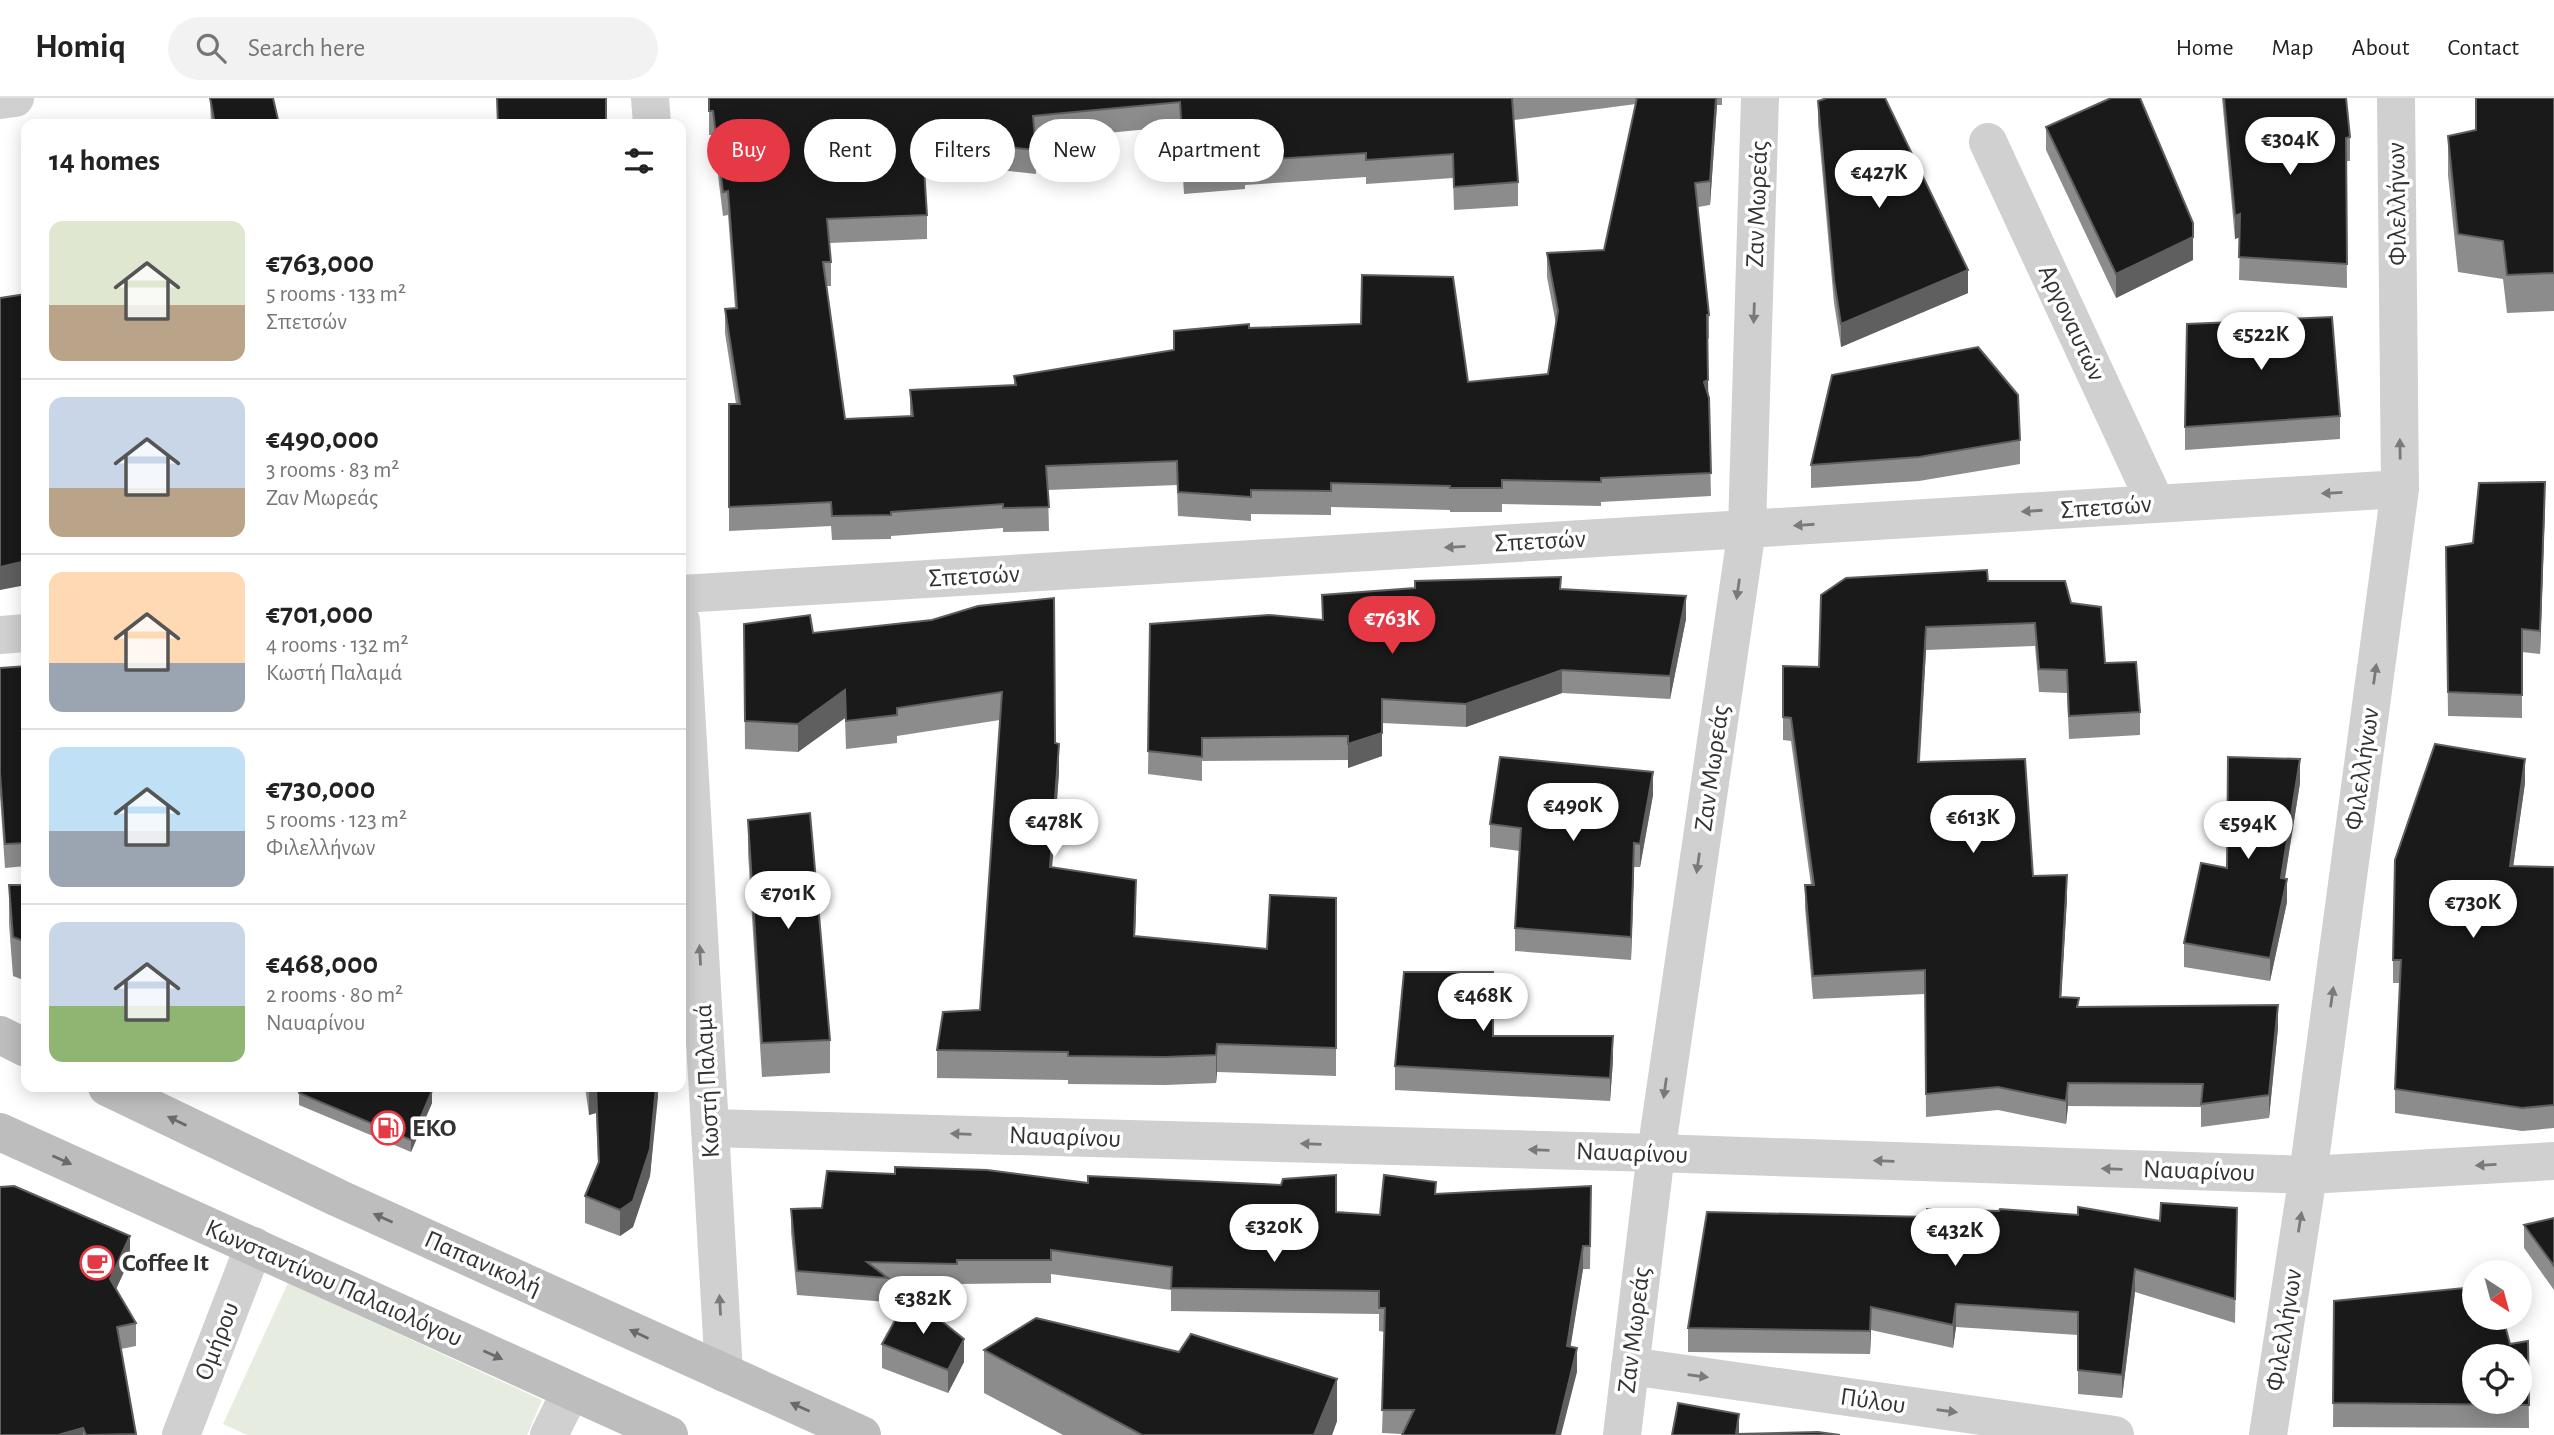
<!DOCTYPE html>
<html lang="en">
<head>
<meta charset="utf-8">
<style>
	body { margin:0; font-family:"Alegreya Sans",sans-serif; background:#f2f2f2; color:#222; height:100vh; display:flex; flex-direction:column; font-size:26px; white-space:nowrap }
	* { box-sizing:border-box; margin:0 }
	p { font-size:23px; color:#767676 }
	.icon { flex:none; width:38px; height:38px; fill:none; stroke:currentColor; stroke-width:2; stroke-linecap:round; stroke-linejoin:round }
	.map { position:relative; flex:1; overflow:hidden }
	.sheet { position:absolute; left:21px; top:21px; width:665px; height:973px; display:flex; flex-direction:column; background:#fff; border-radius:14px; box-shadow:0 4px 18px #0003 }
	.sheet>* { flex:none }
	.top-card { position:absolute; left:707px; top:21px; width:665px; height:63px; display:flex; gap:14px }
	.needle { width:46px; rotate:144deg }
	.fabs { position:absolute; left:2462px; top:1162px; display:grid; gap:14px }
	.fabs a { display:grid; place-items:center; width:70px; height:70px; border-radius:50%; background:#fff; box-shadow:0 4px 18px #0003; font-size:35px }
	.price { position:absolute; translate:-50% -60px; padding:0 16px; border-radius:24px; background:#fff; color:#222; font-size:23px; line-height:46px; filter:drop-shadow(0 2px 4px #0008) }
	.price::after { content:''; position:absolute; left:50%; top:42px; width:21px; height:16px; margin-left:-10px; background:inherit; clip-path:polygon(0 0,100% 0,50% 100%) }
	.price.on { background:#e63946; color:#fff }
	ul { padding:0; list-style:none }
	li { display:flex; align-items:center; gap:21px; height:175px; padding:0 28px }
	li+li { border-top:2px solid #e0e0e0 }
	li span { display:grid; place-items:center; flex:none; width:196px; height:140px; border-radius:14px; color:#555 }
	li>.icon { margin-inline-start:auto }
	span .icon { width:84px; height:84px; fill:#fffc; stroke-width:1 }
	li b { font-size:30px }
	h2 { display:flex; justify-content:space-between; align-items:center; height:84px; padding:0 28px; font-size:30px }
	.pill { padding:0 24px; border-radius:32px; background:#fff; box-shadow:0 4px 18px #0003; font-size:24px; line-height:63px }
	.pill.on { background:#e63946; color:#fff }
	header { display:flex; align-items:center; gap:42px; box-sizing:border-box; height:98px; padding:0 35px; background:#fff; border-bottom:2px solid #e0e0e0 }
	header strong { font-size:33px }
	nav { display:flex; gap:38px; margin-inline-start:auto; font-size:24px }
	.search { width:490px; height:63px; background:#f2f2f2; display:flex; align-items:center; gap:18px; box-sizing:border-box; padding:0 24px; border-radius:38px; color:#767676; font-size:26px }
	.map>svg:first-child { display:block }
	.green { fill:#e6ecdf }
	.lines { fill:none; stroke-linecap:round; stroke-linejoin:round }
	.minor { stroke:#d0d0d0; stroke-width:38 }
	.tertiary { stroke:#d0d0d0; stroke-width:38 }
	.secondary { stroke:#bdbdbd; stroke-width:38 }
	.wall { fill:#8c8c8c; fill-rule:evenodd }
	.shaded-wall { fill:#5f5f5f }
	.building { fill:#1a1a1a; stroke:#5f5f5f; stroke-width:2; fill-rule:evenodd }
	.oneway { fill:#7a7a7a }
	.oneway2 { fill:#6a6a6a }
	.labels { text-anchor:middle; dominant-baseline:central; stroke-width:7; stroke-linejoin:round; paint-order:stroke }
	.street-label { font-size:26px; fill:#333; stroke:#fff }
	.poi-label { font-size:26px; font-weight:bold; fill:#333; stroke:#fff; text-anchor:start }
</style>
</head>
<body>
<header>
<strong>Homiq</strong>
<div class="search"><svg class="icon" aria-label="search" viewBox="0 0 24 24"><circle cx="10" cy="10" r="6"/><path d="M15 15l6 6"/></svg>Search here</div>
<nav><a>Home</a><a>Map</a><a>About</a><a>Contact</a></nav>
</header>
<div class="map">
<svg width="2554" height="1337" viewBox="0 0 2554 1337">
	<rect width="100%" height="100%" fill="#fff"/>
	<path class="green" d="M288,1185L542,1302L527,1337H247L223,1326Z"/>
	<g class="lines">
		<path class="minor" d="M1988,44L2156,406
			M681,496L2400,391
			M0,537L26,535
			M710,1030L1656,1055L2308,1077L2554,1063
			M1630,1268L2115,1337
			M181,1337L254,1148
			M549,1337L571,1293
			M1622,1337L1656,1055L1747,431L1760,0
			M2268,1337L2308,1077L2400,391L2396,0"/>
		<path class="tertiary" d="M650,0L652,26
			M0,2L15,0
			M681,523L724,1275"/>
		<path class="secondary" d="M0,937L26,950
			M107,989L338,1100L862,1337
			M0,1034L669,1337"/>
	</g>
	<path class="wall" d="M210,0L279,26H211Z
		M709,0H1722V7H1717L1710,107L1698,109L1709,217V241L1707,240L1711,398L1601,404V408L1502,406V414H1450V412L1331,409V417L1251,416V423L1178,418L1177,387L1048,392L1049,433L1003,434V430L891,438V441L832,442L831,428L729,433V306H736L725,235V211L735,210L728,117L723,118L713,37H709ZM1636,6L1604,152L1547,155V179L1556,226L1548,276L1468,284L1249,230L1174,252L1014,278V287L910,292V318L845,321L826,188H831V164L829,145L927,141V117L924,64L1036,76L1035,42L1180,28L1184,96L1245,91V87L1366,79V86L1453,80L1454,112L1518,108V84L1514,22Z
		M2222,0H2346L2350,39V63H2346L2347,190L2239,182L2240,139L2235,141Z
		M2554,0V213L2507,215L2503,181L2458,174L2448,77V38L2476,32Z
		M1818,3L1968,195L1841,249L1834,205L1818,26Z
		M2046,29L2193,162L2116,200L2046,52Z
		M2245,223L2340,318V341L2185,352V329L2246,251Z
		M2020,342V366L1919,383L1811,390V367Z
		M2545,407L2540,556L2522,554V620L2448,618L2446,449L2473,445Z
		M1988,483L2071,505L2105,565L2140,614V637L2069,641L2067,595L2039,594L2035,548L1926,552L1920,663L2033,778L2067,800L2061,899L2079,909L2278,930L2269,1020L2201,1029V1009L2068,1008L2066,1026L1998,1012L1926,1019L1925,896L1813,901L1805,810V787H1811L1791,643L1783,642V568L1819,569Z
		M1561,491L1686,521L1670,601L1562,595L1466,629L1382,625V658L1348,670V662L1202,663V683L1148,676L1150,526L1322,522V497Z
		M932,522L1055,645L1059,674L1052,769L1136,810L1135,838L1267,851L1336,800V978L1217,974L1216,985L1165,987L1068,986V982L937,980V952L980,912L1000,622L897,638V645L846,651L845,620L798,654L745,651L744,526L813,535Z
		M26,568V768L5,770L0,698V570Z
		M2300,685L2285,781L2287,804L2270,883L2184,869V845L2227,770Z
		M2525,685L2513,768L2554,769V1030L2522,1033L2395,1015V991L2400,885H2393V862Z
		M1653,697L1640,769H1634L1631,862L1515,853V830L1520,753L1490,749V726Z
		M748,722L830,942V975L762,979L748,755Z
		M9,787H26V883L13,878L9,826Z
		M1493,938L1613,962L1610,1003L1395,992V968Z
		M585,989H658L650,1078L633,1129L620,1138L585,1125V1098L598,1067L596,1015L589,1017Z
		M299,995L432,1005L411,1054L299,1007Z
		M1088,1085L1336,1114L1380,1117L1436,1096L1591,1111L1590,1171H1583L1570,1249L1577,1274L1402,1336L1382,1335L1385,1234L1379,1233V1216L1171,1213V1192L1051,1176V1185L957,1186V1189L888,1188V1204L797,1197L791,1134V1111L822,1110Z
		M2237,1110L2235,1225L2135,1194L2122,1300L2078,1296V1237L1956,1229L1953,1250L1871,1232L1870,1256L1688,1254V1230L1927,1119L2160,1123Z
		M2554,1120V1192L2524,1150V1127Z
		M130,1161L116,1191L136,1225V1248L121,1251L136,1337H0Z
		M2334,1203L2510,1246L2528,1243L2529,1330L2333,1329Z
		M882,1246L964,1264L948,1295L882,1270Z
		M984,1252L1337,1323L1332,1337H1063L984,1295Z"/>
	<path class="shaded-wall" d="M1716,0H1717V7L1710,107V83Z
		M2240,116V139L2235,141V118Z
		M2193,139V162L2116,200V176Z
		M1968,172V195L1841,249V226Z
		M1708,282V306L1704,284Z
		M2545,384V407L2540,556V533Z
		M26,463V487L0,492V469Z
		M1686,498V521L1670,601V578Z
		M1926,529V552L1918,687V664Z
		M1562,572V595L1466,629V606Z
		M845,592V620L798,654V626Z
		M1382,635V658L1348,670V646Z
		M1059,646V674L1050,797V769Z
		M2300,661V685L2281,803V780Z
		M2525,661V685L2510,791V768Z
		M1653,674V697L1640,769V746Z
		M1634,745V769L1631,862V839Z
		M2067,777V800L2060,923V899Z
		M2287,781V804L2270,883V860Z
		M1136,782V810L1134,866V838Z
		M2278,907V930L2269,1020V997Z
		M1613,938V962L1610,1003V980Z
		M1217,946V974L1216,985V957Z
		M2068,985V1008L2066,1026V1003Z
		M596,989V1015L589,1017V991Z
		M656,989H658V999L650,1078L633,1129L620,1138V1112Z
		M432,993V1005L411,1054V1042Z
		M130,1138V1161L110,1204V1181Z
		M1583,1148V1171L1567,1271V1248Z
		M2135,1171V1194L2122,1300V1277Z
		M1956,1206V1229L1953,1250V1227Z
		M1871,1209V1232L1870,1256V1233Z
		M964,1241V1264L948,1295V1272Z
		M1577,1250V1274L1561,1337H1556Z
		M1337,1281V1323L1332,1337H1314Z
		M1739,1316V1337H1736Z
		M83,1330V1337H58Z"/>
	<path class="building" d="M210,0H273L279,26H215Z
		M497,0H606V26H498Z
		M709,0H1512L1518,84L1454,89L1453,56L1366,62V55L1245,63V67L1184,72L1180,4L1033,18L1036,52L922,40L927,117L827,121L831,164H823L845,321L913,318L910,292L1016,287L1014,278L1174,252V233L1249,226V230L1361,226L1362,177L1453,179L1468,284L1548,276L1558,213L1547,155L1604,152L1637,0H1716L1710,83L1695,85L1709,217H1707L1708,282L1704,284L1709,300L1711,375L1601,380V384L1502,382V390H1450V388L1331,385V393L1251,392V399L1178,394L1177,363L1046,368L1049,409L1003,410V406L891,414V417L832,418L831,404L729,409V306H740L725,211L737,210L728,93L723,94L713,13H709Z
		M1827,0H1885L1968,172L1841,226L1834,182L1818,3Z
		M2111,0H2140L2193,125V139L2116,176L2046,29Z
		M2224,0H2346L2350,39L2346,40L2347,166L2239,159L2240,116L2235,118Z
		M2476,0H2554V175L2507,177L2503,143L2458,136L2448,38L2476,32Z
		M26,196V463L0,469V200Z
		M2332,219L2340,318L2185,329L2187,226L2234,224L2249,258L2245,223Z
		M1978,249L2018,297L2020,342L1919,359L1811,367L1832,277Z
		M2545,384L2540,533L2522,531V597L2448,594L2446,449L2473,445L2479,385Z
		M1987,472L1988,483H2065L2071,505L2101,509L2105,565L2136,564L2140,614L2069,618L2067,572L2039,571L2035,525L1926,529L1918,664L2025,661L2033,778L2067,777L2060,899L2079,900L2077,909L2278,907L2269,997L2201,1006L2203,986L2068,985L2066,1003L1998,989L1926,996L1925,872L1813,878L1805,787H1814L1791,620L1783,619V568L1819,569L1821,497L1846,480Z
		M1561,479L1560,491L1686,498L1670,578L1562,572L1466,606L1382,601V635L1348,646V638L1202,640V659L1148,653L1150,526L1269,517L1323,522L1322,497L1415,490V483Z
		M1054,500L1055,645L1059,646L1050,769L1136,782L1134,838L1267,851L1270,797L1336,800V950L1217,946L1216,957L1165,959L1068,958V954L937,952L943,914L980,912L1002,594L897,610V617L846,623L845,592L798,626L745,623L744,526L810,517L813,535L932,522L978,508Z
		M26,568V745L5,746L0,675V570Z
		M2435,646L2525,661L2510,768L2554,769V1007L2522,1010L2395,991L2401,862H2393L2395,762Z
		M1500,659L1653,674L1640,746L1634,745L1631,839L1515,830L1521,730L1490,726Z
		M2228,659L2300,661L2281,780L2287,781L2270,860L2184,845L2201,765L2227,770Z
		M810,715L830,942L762,945L748,722Z
		M9,787H26V844L13,839Z
		M1404,874H1493V938H1613L1610,980L1395,968Z
		M301,989H421L432,993L411,1042L299,995Z
		M596,989H656L650,1051L633,1103L620,1112L585,1098L599,1064Z
		M895,1069L987,1072L1088,1085V1078L1281,1087L1283,1081L1336,1077V1114L1380,1117L1384,1077L1436,1084L1435,1096L1591,1088L1590,1148H1583L1567,1248L1577,1250L1556,1337H1402L1414,1312H1382L1385,1210H1379V1193L1171,1190L1172,1169L1051,1152V1162H957V1166L867,1164L888,1180L797,1173L791,1111L822,1110L827,1073L895,1076Z
		M14,1088L130,1138L110,1181L136,1225L117,1229L136,1336L86,1337L83,1330L58,1337H0V1089Z
		M2161,1105L2237,1110L2235,1201L2135,1171L2122,1277L2078,1272V1214L1956,1206L1953,1227L1871,1209L1870,1233L1688,1230L1707,1114L1927,1119V1111L1999,1113L2000,1111L2078,1117V1109L2160,1123Z
		M2554,1120V1168L2524,1127Z
		M2474,1189V1220H2503L2510,1246L2528,1243L2529,1307L2333,1305L2334,1203ZM2474,1258H2520V1304H2474Z
		M909,1197L964,1241L948,1272L882,1246Z
		M1036,1220L1179,1254L1191,1236L1337,1281L1314,1337H1142L984,1252Z
		M1678,1305L1739,1316L1736,1336L1818,1334L1840,1337H1672Z"/>
	<defs><path id="oneway-solid" d="M-6-.8H1V-3.2L6.5 0L1 3.2V.8H-6Z" transform="scale(1.75)"/></defs>
	<g class="oneway">
		<use href="#oneway-solid" transform="translate(1754 215) rotate(92)"/>
		<use href="#oneway-solid" transform="translate(2400 351) rotate(-91)"/>
		<use href="#oneway-solid" transform="translate(2332 395) rotate(177)"/>
		<use href="#oneway-solid" transform="translate(2032 413) rotate(176)"/>
		<use href="#oneway-solid" transform="translate(1804 427) rotate(176)"/>
		<use href="#oneway-solid" transform="translate(1455 449) rotate(177)"/>
		<use href="#oneway-solid" transform="translate(1738 491) rotate(98)"/>
		<use href="#oneway-solid" transform="translate(2375 576) rotate(-82)"/>
		<use href="#oneway-solid" transform="translate(1698 765) rotate(98)"/>
		<use href="#oneway-solid" transform="translate(700 857) rotate(-93)"/>
		<use href="#oneway-solid" transform="translate(2332 899) rotate(-82)"/>
		<use href="#oneway-solid" transform="translate(1665 990) rotate(98)"/>
		<use href="#oneway-solid" transform="translate(961 1036) rotate(-178)"/>
		<use href="#oneway-solid" transform="translate(1311 1046) rotate(-178)"/>
		<use href="#oneway-solid" transform="translate(1539 1052) rotate(-178)"/>
		<use href="#oneway-solid" transform="translate(1884 1063) rotate(-178)"/>
		<use href="#oneway-solid" transform="translate(2486 1067) rotate(177)"/>
		<use href="#oneway-solid" transform="translate(2112 1071) rotate(-178)"/>
		<use href="#oneway-solid" transform="translate(2300 1124) rotate(-81)"/>
		<use href="#oneway-solid" transform="translate(720 1207) rotate(-93)"/>
		<use href="#oneway-solid" transform="translate(1698 1278) rotate(8)"/>
		<use href="#oneway-solid" transform="translate(1947 1313) rotate(8)"/>
	</g>
	<g class="oneway2">
		<use href="#oneway-solid" transform="translate(177 1023) rotate(-154)"/>
		<use href="#oneway-solid" transform="translate(62 1062) rotate(24)"/>
		<use href="#oneway-solid" transform="translate(383 1120) rotate(-156)"/>
		<use href="#oneway-solid" transform="translate(639 1236) rotate(-155)"/>
		<use href="#oneway-solid" transform="translate(493 1257) rotate(24)"/>
		<use href="#oneway-solid" transform="translate(800 1309) rotate(-156)"/>
	</g>
	<defs>
		<symbol id="fuel-ring" viewBox="-11 -11 22 22"><circle r="9.5" fill="#fff" stroke="#e63946" stroke-width="1.5"/><path d="M-5.5-6h7V0h2V4h1.3V-2.5L3-4.5l.8-.8L6-3V5H2.5V1h-1V6h-7ZM-4.2-4.7v3.2H.2V-4.7Z" fill="#e63946"/></symbol>
		<symbol id="cafe-ring" viewBox="-11 -11 22 22"><circle r="9.5" fill="#fff" stroke="#e63946" stroke-width="1.5"/><path d="M-5.5-4.5H6V0H3Q3 3.5 0 3.5H-2.5Q-5.5 3.5-5.5 0ZM3-3.2v2h1.7v-2ZM-6 4.5H4V6H-6Z" fill="#e63946"/></symbol>
	</defs>
	<g fill-rule="evenodd">
		<use href="#fuel-ring" x="369" y="1011" width="38" height="38"/>
		<use href="#cafe-ring" x="78" y="1146" width="38" height="38"/>
	</g>
	<g class="labels">
		<g class="street-label">
			<text transform="translate(1757 106) rotate(-88)">Ζαν Μωρεάς</text>
			<text transform="translate(2397 106) rotate(-91)">Φιλελλήνων</text>
			<text transform="translate(2072 225) rotate(65)">Αργοναυτών</text>
			<text transform="translate(2106 409) rotate(-4)">Σπετσών</text>
			<text transform="translate(1540 443) rotate(-3)">Σπετσών</text>
			<text transform="translate(974 478) rotate(-3)">Σπετσών</text>
			<text transform="translate(1712 670) rotate(-82)">Ζαν Μωρεάς</text>
			<text transform="translate(2362 671) rotate(-82)">Φιλελλήνων</text>
			<text transform="translate(707 983) rotate(-93)">Κωστή Παλαμά</text>
			<text transform="translate(1065 1039) rotate(2)">Ναυαρίνου</text>
			<text transform="translate(1632 1055) rotate(2)">Ναυαρίνου</text>
			<text transform="translate(2199 1073) rotate(2)">Ναυαρίνου</text>
			<text transform="translate(483 1165) rotate(24)">Παπανικολή</text>
			<text transform="translate(334 1185) rotate(24)">Κωνσταντίνου Παλαιολόγου</text>
			<text transform="translate(1634 1232) rotate(-83)">Ζαν Μωρεάς</text>
			<text transform="translate(2284 1232) rotate(-81)">Φιλελλήνων</text>
			<text transform="translate(217 1243) rotate(-69)">Ομήρου</text>
			<text transform="translate(1873 1303) rotate(8)">Πύλου</text>
		</g>
		<g class="poi-label">
			<text x="412" y="1030">EKO</text>
			<text x="122" y="1165">Coffee It</text>
		</g>
	</g>
</svg>
<div class="fabs">
<a><svg class="needle" viewBox="-14 -14 28 28"><path d="M0-13l5 13h-10z" fill="#e53935"/><path d="M0 13l5-13h-10z" fill="#767676"/></svg></a>
<a><svg class="icon" aria-label="locate" viewBox="0 0 24 24"><circle cx="12" cy="12" r="6"/><path d="M12 2v4M12 18v4M2 12h4M18 12h4"/></svg></a>
</div>
<b class="price" style="left:2290px;top:79px">€304K</b>
<b class="price" style="left:1879px;top:112px">€427K</b>
<b class="price" style="left:2261px;top:274px">€522K</b>
<b class="price on" style="left:1392px;top:558px">€763K</b>
<b class="price" style="left:1573px;top:745px">€490K</b>
<b class="price" style="left:1973px;top:757px">€613K</b>
<b class="price" style="left:1054px;top:761px">€478K</b>
<b class="price" style="left:2248px;top:763px">€594K</b>
<b class="price" style="left:788px;top:833px">€701K</b>
<b class="price" style="left:2473px;top:842px">€730K</b>
<b class="price" style="left:1483px;top:935px">€468K</b>
<b class="price" style="left:1274px;top:1166px">€320K</b>
<b class="price" style="left:1955px;top:1170px">€432K</b>
<b class="price" style="left:923px;top:1238px">€382K</b>
<div class="top-card">
<a class="pill on">Buy</a>
<a class="pill">Rent</a>
<a class="pill">Filters</a>
<a class="pill">New</a>
<a class="pill">Apartment</a>
</div>
<section class="sheet">
<h2>14 homes<svg class="icon" aria-label="filters" viewBox="0 0 24 24"><path d="M4 7h16M4 17h16"/><circle cx="9" cy="7" r="2"/><circle cx="15" cy="17" r="2"/></svg></h2>
<ul>
<li><span style="background:linear-gradient(#dfe7d0 60%,#b9a48a 0)"><svg class="icon" aria-label="home" viewBox="0 0 24 24"><path d="M3 11l9-7 9 7M6 9v11h12V9"/></svg></span><div><b>€763,000</b><p>5 rooms · 133 m²</p><p>Σπετσών</p></div></li>
<li><span style="background:linear-gradient(#c9d6e8 65%,#b9a48a 0)"><svg class="icon" aria-label="home" viewBox="0 0 24 24"><path d="M3 11l9-7 9 7M6 9v11h12V9"/></svg></span><div><b>€490,000</b><p>3 rooms · 83 m²</p><p>Ζαν Μωρεάς</p></div></li>
<li><span style="background:linear-gradient(#ffd9b3 65%,#9aa5b1 0)"><svg class="icon" aria-label="home" viewBox="0 0 24 24"><path d="M3 11l9-7 9 7M6 9v11h12V9"/></svg></span><div><b>€701,000</b><p>4 rooms · 132 m²</p><p>Κωστή Παλαμά</p></div></li>
<li><span style="background:linear-gradient(#bfe0f5 60%,#9aa5b1 0)"><svg class="icon" aria-label="home" viewBox="0 0 24 24"><path d="M3 11l9-7 9 7M6 9v11h12V9"/></svg></span><div><b>€730,000</b><p>5 rooms · 123 m²</p><p>Φιλελλήνων</p></div></li>
<li><span style="background:linear-gradient(#c9d6e8 60%,#8fb573 0)"><svg class="icon" aria-label="home" viewBox="0 0 24 24"><path d="M3 11l9-7 9 7M6 9v11h12V9"/></svg></span><div><b>€468,000</b><p>2 rooms · 80 m²</p><p>Ναυαρίνου</p></div></li>
</ul>
</section>
</div>
</body>
</html>
